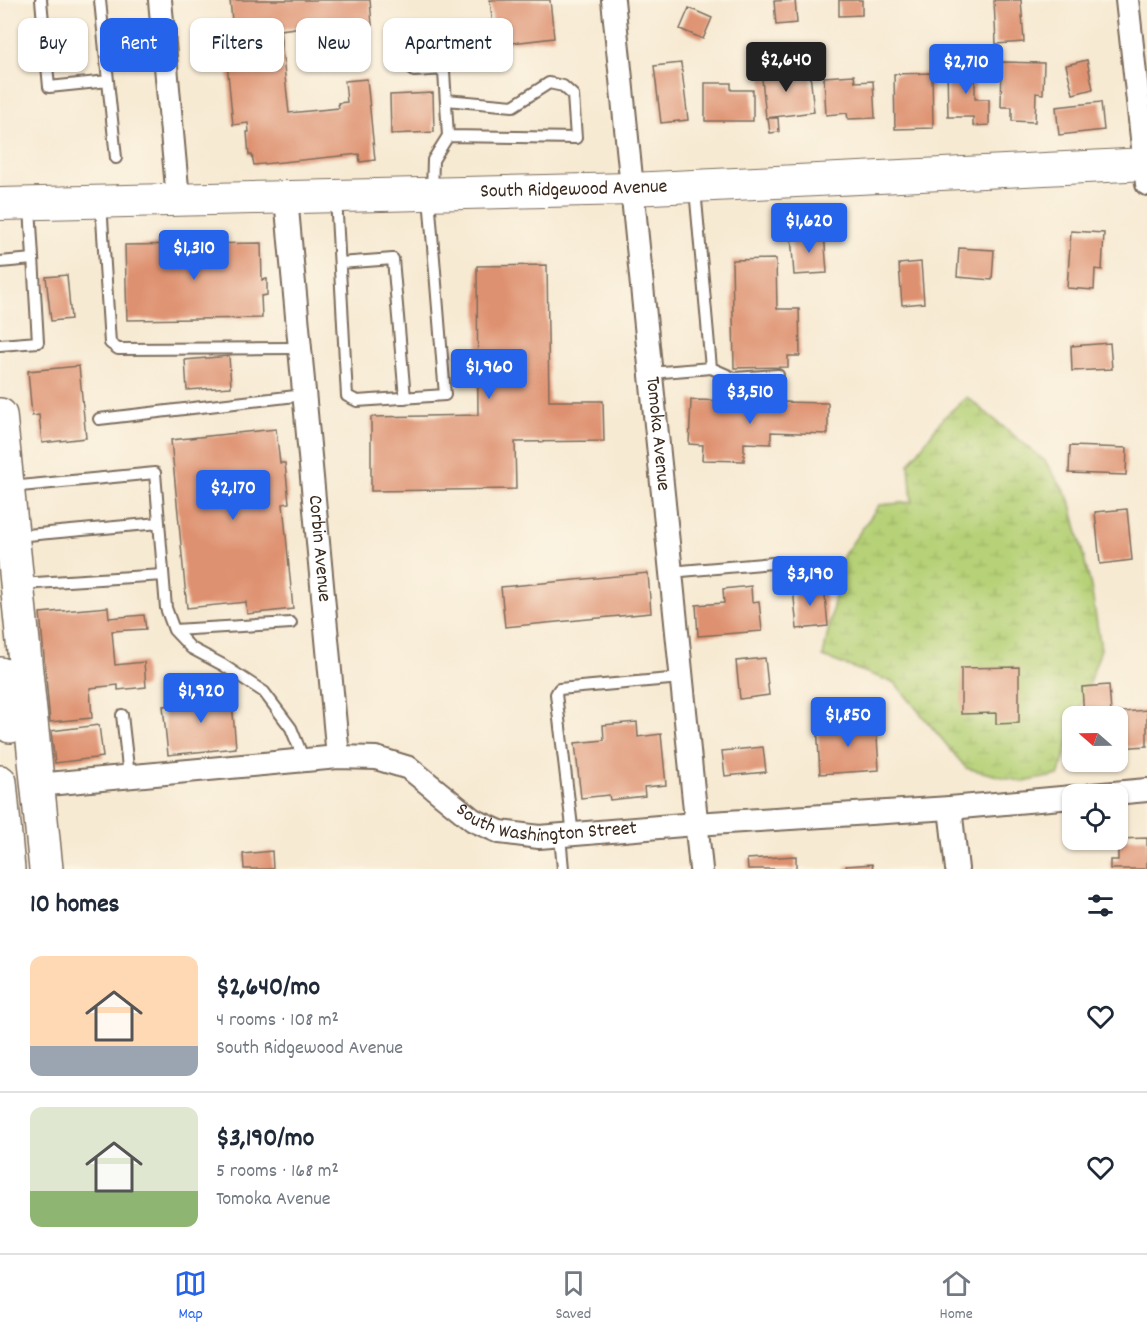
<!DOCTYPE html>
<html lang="en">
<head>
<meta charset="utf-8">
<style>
	body { margin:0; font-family:Dekko,sans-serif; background:#f2f2f3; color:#1f2937; height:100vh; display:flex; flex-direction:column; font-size:22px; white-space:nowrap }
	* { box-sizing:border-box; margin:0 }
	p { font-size:20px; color:#747a83 }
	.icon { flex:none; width:33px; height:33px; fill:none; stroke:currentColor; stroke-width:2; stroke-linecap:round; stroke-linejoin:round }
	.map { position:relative; height:869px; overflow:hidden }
	.sheet { display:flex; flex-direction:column; background:#fff; flex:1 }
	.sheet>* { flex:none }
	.banner { position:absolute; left:18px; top:18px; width:600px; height:54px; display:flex; gap:12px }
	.needle { width:39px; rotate:290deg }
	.fabs { position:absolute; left:1062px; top:706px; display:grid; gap:12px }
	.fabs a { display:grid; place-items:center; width:66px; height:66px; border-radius:12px; background:#fff; box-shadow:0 2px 4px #0004; font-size:30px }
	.price { position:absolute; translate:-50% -51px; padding:0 14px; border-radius:6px; background:#2563eb; color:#fff; font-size:20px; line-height:39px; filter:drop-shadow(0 2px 3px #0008) }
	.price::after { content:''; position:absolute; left:50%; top:36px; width:18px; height:14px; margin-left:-9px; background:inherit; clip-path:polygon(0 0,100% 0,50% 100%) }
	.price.on { background:#222; color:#fff }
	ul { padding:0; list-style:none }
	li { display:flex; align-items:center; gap:18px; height:150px; padding:0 30px }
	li+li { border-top:2px solid #e0e1e3 }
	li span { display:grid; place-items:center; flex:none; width:168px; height:120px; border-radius:12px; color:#555 }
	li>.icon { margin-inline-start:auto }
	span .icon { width:72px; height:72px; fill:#fffc; stroke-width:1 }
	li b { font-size:26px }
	h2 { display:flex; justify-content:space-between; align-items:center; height:72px; padding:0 30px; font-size:26px }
	.tag { padding:0 21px; border-radius:12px; background:#fff; box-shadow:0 2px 4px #0004; font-size:21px; line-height:54px }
	.tag.on { background:#2563eb; color:#fff }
	.dock { display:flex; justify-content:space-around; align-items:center; height:84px; border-top:2px solid #e0e1e3; background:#fff; font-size:16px; color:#747a83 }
	.dock a { display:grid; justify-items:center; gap:3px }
	.dock .on { color:#2563eb }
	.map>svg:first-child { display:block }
	.wetland { fill:url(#wetland-marsh); stroke:#787e4a; stroke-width:1.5 }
	.building { fill:#de9170 }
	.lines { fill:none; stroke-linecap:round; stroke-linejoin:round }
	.lane-casing { stroke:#7d6d5d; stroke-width:14 }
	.street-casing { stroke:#7d6d5d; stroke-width:26 }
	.secondary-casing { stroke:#7d6d5d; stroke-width:34 }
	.primary-casing { stroke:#7d6d5d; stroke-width:36 }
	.lane { stroke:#fff; stroke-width:10 }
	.street { stroke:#fff; stroke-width:22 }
	.secondary { stroke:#fff; stroke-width:32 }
	.primary { stroke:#fff; stroke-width:33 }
	.labels { text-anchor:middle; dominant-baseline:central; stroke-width:5; stroke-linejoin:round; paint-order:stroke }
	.street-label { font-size:20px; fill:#3b2a1e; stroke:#fcf5e5 }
</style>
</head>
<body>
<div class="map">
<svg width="1147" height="869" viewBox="0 0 1147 869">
	<defs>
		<pattern id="wetland-marsh" width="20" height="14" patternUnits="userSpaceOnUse" patternTransform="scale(1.5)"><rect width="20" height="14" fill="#b6d177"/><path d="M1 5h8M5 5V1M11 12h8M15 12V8" fill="none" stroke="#9db466"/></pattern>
	</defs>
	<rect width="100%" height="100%" fill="#fcf5e5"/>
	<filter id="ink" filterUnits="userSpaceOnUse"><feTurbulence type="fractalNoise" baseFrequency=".0167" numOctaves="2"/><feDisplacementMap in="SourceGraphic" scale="12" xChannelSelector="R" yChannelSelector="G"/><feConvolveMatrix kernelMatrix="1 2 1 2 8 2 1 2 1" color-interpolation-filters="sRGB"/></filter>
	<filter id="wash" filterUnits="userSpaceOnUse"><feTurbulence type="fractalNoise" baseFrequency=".008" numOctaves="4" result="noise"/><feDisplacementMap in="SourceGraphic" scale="24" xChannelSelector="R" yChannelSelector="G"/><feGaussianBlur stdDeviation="1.35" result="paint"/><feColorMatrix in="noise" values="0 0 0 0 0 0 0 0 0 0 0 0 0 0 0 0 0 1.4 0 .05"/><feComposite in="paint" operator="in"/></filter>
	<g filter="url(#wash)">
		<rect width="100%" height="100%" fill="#f7ead3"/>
		<path class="wetland" d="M967,397L1045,461L1070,500L1091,587L1101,649L1077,717H1072V731L1059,775L1023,782L966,768L895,683L823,657L843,556L879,505L912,502L909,464L943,418Z"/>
		<g id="blocks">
			<path class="building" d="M230,0H370L372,25L359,27L358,20L280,30L289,113L339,108L338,103L347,102L345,81L367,79L375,160L360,162L359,154L254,165L252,155H249L247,132H249L248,123L233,125L224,32L233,31Z
				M490,0H550L554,38L495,45Z
				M795,0L797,23L776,25L774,1Z
				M839,0H862V15L839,16Z
				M994,0H1021L1024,42L996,44Z
				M689,8L712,18L703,39L680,29Z
				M1087,60L1093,89L1073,94L1066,65Z
				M1002,62L1044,63L1043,94L1036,93L1035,122L1012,121V107H1001Z
				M681,63L688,120L661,123L654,66Z
				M947,65H975V99H989V125L973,126V117H948Z
				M788,66L789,76L810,73L814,112L766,118L761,69Z
				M932,73L933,128L895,129L894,74Z
				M854,75L855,82L873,81L875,118L848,119L847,113L826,115L824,77Z
				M705,83H731V90H753V121H705Z
				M433,93L434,132L391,134L390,95Z
				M1101,102L1104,130L1059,135L1056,107Z
				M768,118H778L779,132L770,133Z
				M1071,231L1104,233L1102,270L1095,269L1094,290L1067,288Z
				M824,232L827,273L794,275L791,235Z
				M261,243L262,280L267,279V295L261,296L262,318L127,320L125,245Z
				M959,248L994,250L992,280L957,277Z
				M776,259L777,309H799L800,356H788V367L734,368L732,260Z
				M921,262L924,303L902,305L899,264Z
				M547,265L549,401H603L604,441L515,442L516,489L371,491V417L478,415L477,266Z
				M67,275L71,319L51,321L46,277Z
				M1110,343L1112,369L1072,371L1071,346Z
				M229,356L231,387L187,390L185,360Z
				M79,366L86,438L42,443L39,415L32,416L28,371Z
				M691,400L828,403V434L771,432V444L744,443V461L702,460L703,445L689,444Z
				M276,429L280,463H285L289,503L283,504L293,609L247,614L246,602L187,608L171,440Z
				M1070,446L1127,448L1126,475L1069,473Z
				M1127,509L1132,560L1100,564L1095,512Z
				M648,573L651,613L505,627L501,587Z
				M824,585L828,626L797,629L793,588Z
				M751,586L752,602L759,601L762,631L698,636L696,605L724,603L723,589Z
				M108,607L109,618L144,615L146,629L112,631L115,665L144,662L146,687L118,690V685L90,688L92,718L50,722L40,613Z
				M765,658L769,695L740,699L736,661Z
				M1019,667V723L996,724V713L961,714V668Z
				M1109,685L1111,713L1147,710V746L1118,748V717H1084L1082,687Z
				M231,690L236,748L168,755L163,706L198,703L197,693Z
				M876,721L879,770L820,774L817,725Z
				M637,722L638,737L661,734L666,785L644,787L645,796L610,800L609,795L581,798L575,743L604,740L603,725Z
				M99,725L103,757L55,763L51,731Z
				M763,747L766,772L725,776L722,751Z
				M1147,838V869H1110V860H1118V839Z
				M272,851L273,869H244L243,854Z
				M796,856V869H748L747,859Z
				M872,864L873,869H846V866Z"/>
		</g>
	</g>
	<g filter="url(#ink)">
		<use href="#blocks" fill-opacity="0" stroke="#7d6d5d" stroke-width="1.5"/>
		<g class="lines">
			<defs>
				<path id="lane" d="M41,0L49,87L108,81L100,0
					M108,81L116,158
					M446,100L513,106L549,83L563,86L573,95L576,138L448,136
					M432,191L433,160L448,136L442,39L413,41L414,71L445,69
					M336,197L347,396L357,401L445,395L429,197
					M101,203L110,343L118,349L300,348
					M0,262L33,259
					M340,263L393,259L405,398
					M0,345L38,342L30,207
					M711,368L734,378L778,375
					M650,373L711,368L695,189
					M99,419L304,395
					M10,487L155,473L166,608L174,630L191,648L223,665L264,692L291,728L304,760
					M16,536L159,523
					M670,572L773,563
					M20,584L163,575
					M174,630L291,623
					M122,715L129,776
					M573,835L556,694L559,689L681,678
					M560,836L563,869"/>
				<g id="street">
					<path d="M160,0L178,199"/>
					<path id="s1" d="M613,0L701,869"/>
					<path d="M1127,0L1147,184"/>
					<path id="s2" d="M286,198L338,757"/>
					<path id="s3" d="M37,785L338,757L376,758L409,768L473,820L500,832L539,837L695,824L950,808L1072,797"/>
					<path d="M1092,795L1147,790"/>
					<path d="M950,808L957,869"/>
				</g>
				<g id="secondary">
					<path id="s4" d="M0,204L631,189L1147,164"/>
				</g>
				<path id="primary" d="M0,415L46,869
					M0,674L7,688L10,726
					M0,782L8,869"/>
			</defs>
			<use href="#lane" class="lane-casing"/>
			<use href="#street" class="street-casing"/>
			<use href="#secondary" class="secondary-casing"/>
			<use href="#primary" class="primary-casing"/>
			<use href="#lane" class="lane"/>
			<use href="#street" class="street"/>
			<use href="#secondary" class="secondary"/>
			<use href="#primary" class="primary"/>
		</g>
	</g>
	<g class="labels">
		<g class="street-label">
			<text stroke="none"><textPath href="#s4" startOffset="574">South Ridgewood Avenue</textPath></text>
			<text stroke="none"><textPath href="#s1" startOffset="436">Tomoka Avenue</textPath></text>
			<text stroke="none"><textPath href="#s2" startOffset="352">Corbin Avenue</textPath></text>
			<text stroke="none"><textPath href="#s3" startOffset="531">South Washington Street</textPath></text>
		</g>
	</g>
</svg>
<div class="fabs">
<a><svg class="needle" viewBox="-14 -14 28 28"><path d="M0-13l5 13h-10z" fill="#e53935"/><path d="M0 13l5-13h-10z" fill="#747a83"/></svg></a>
<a><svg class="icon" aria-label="locate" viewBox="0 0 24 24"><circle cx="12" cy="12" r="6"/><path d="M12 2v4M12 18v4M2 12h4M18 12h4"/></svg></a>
</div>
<b class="price on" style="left:786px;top:93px">$2,640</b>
<b class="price" style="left:966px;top:95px">$2,710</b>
<b class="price" style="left:809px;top:254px">$1,620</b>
<b class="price" style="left:194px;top:281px">$1,310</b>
<b class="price" style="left:489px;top:400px">$1,960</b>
<b class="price" style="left:750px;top:425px">$3,510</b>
<b class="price" style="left:233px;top:521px">$2,170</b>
<b class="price" style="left:810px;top:607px">$3,190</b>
<b class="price" style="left:201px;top:724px">$1,920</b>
<b class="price" style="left:848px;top:748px">$1,850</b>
<div class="banner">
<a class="tag">Buy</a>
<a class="tag on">Rent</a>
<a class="tag">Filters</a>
<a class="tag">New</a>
<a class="tag">Apartment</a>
</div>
</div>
<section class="sheet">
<h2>10 homes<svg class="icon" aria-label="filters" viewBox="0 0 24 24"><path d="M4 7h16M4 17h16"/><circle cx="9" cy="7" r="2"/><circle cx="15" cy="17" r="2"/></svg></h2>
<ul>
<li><span style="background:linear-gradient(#ffd9b3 75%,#9aa5b1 0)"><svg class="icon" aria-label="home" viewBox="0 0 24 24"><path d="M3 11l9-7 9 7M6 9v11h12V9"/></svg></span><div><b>$2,640/mo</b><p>4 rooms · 108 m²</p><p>South Ridgewood Avenue</p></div><svg class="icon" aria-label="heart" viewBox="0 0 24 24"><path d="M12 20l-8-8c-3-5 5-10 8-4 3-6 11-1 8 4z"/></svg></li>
<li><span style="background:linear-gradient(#dfe7d0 70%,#8fb573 0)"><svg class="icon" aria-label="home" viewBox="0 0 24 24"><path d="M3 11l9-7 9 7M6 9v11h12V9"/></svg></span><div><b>$3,190/mo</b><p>5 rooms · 168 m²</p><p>Tomoka Avenue</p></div><svg class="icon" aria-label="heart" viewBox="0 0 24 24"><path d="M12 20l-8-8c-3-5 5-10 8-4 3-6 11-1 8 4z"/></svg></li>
</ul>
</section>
<nav class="dock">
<a class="on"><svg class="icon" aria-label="map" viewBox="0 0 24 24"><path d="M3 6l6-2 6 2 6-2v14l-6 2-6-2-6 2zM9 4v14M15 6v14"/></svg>Map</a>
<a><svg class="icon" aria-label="saved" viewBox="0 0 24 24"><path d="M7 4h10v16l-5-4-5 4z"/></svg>Saved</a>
<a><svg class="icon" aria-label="home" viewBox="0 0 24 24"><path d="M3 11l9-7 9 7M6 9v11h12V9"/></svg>Home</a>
</nav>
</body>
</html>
